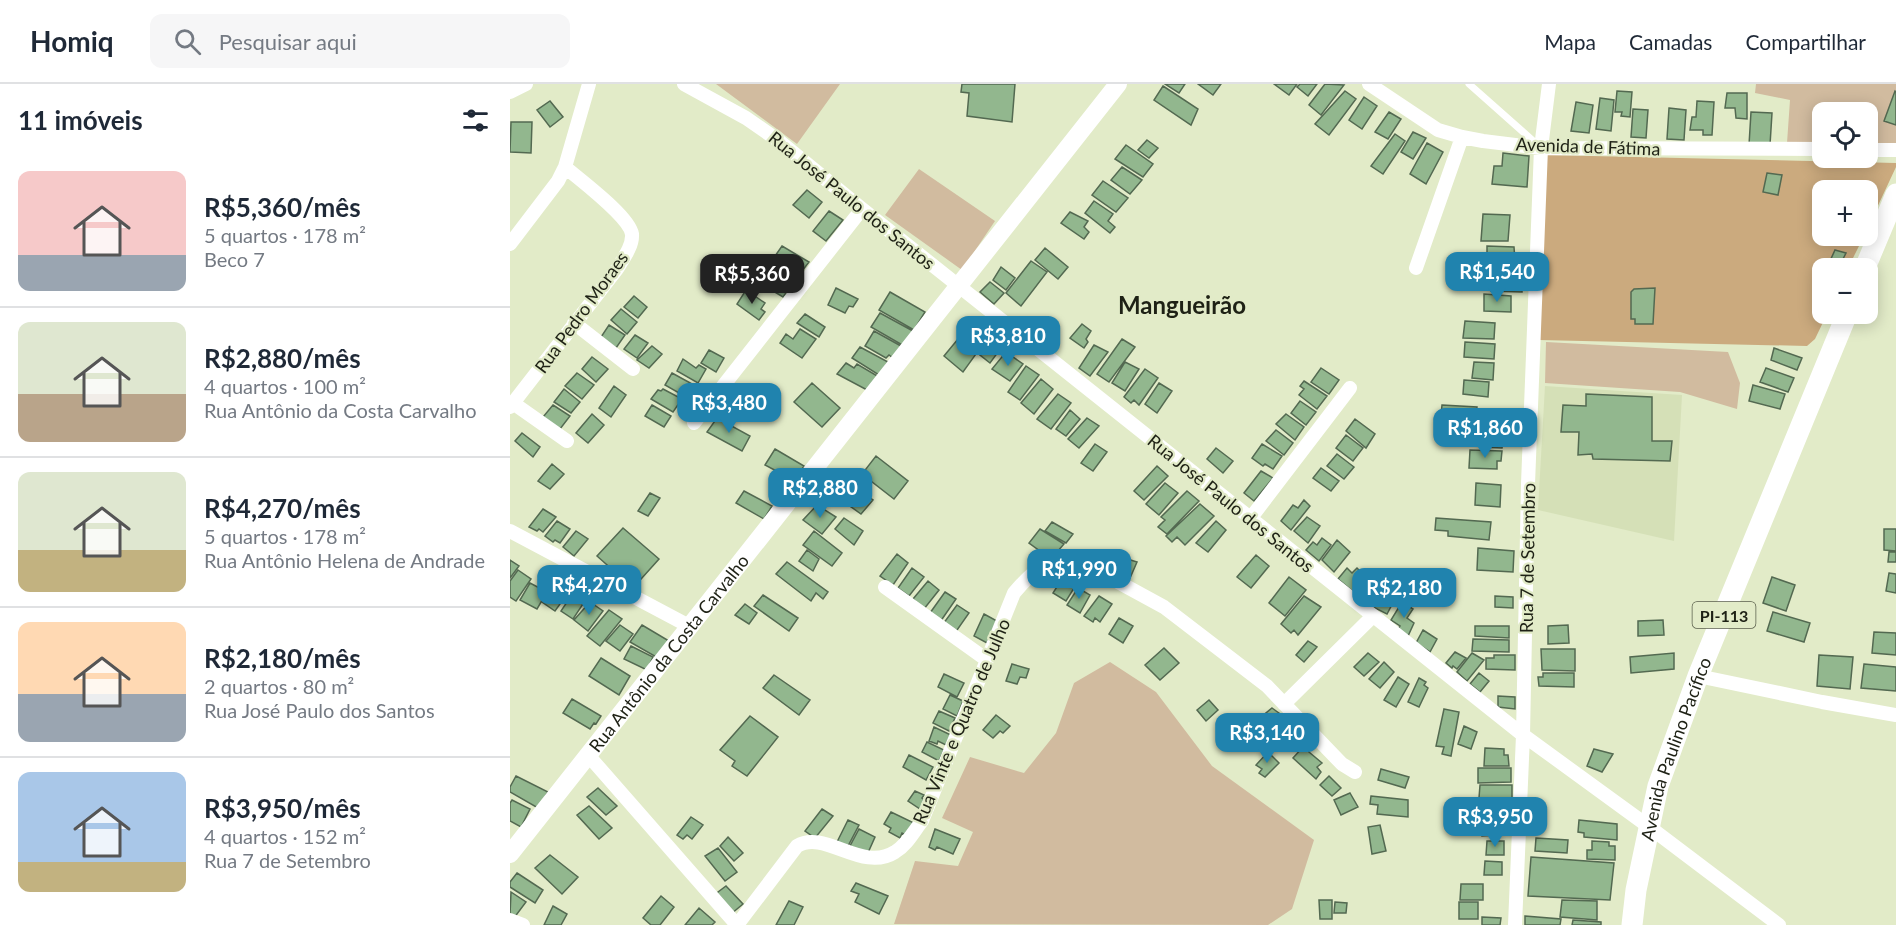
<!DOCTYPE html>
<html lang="pt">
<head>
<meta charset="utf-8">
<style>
	body { margin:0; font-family:Lato,sans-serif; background:#f6f6f7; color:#1f2937; height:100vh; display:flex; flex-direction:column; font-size:22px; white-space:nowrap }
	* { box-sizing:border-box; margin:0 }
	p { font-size:20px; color:#747a83 }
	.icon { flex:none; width:33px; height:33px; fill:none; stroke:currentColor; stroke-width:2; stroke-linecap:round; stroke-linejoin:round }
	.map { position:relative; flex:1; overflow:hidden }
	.drawer { display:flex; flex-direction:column; background:#fff; width:510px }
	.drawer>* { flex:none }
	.tools { position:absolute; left:1302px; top:18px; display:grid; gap:12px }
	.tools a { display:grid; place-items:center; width:66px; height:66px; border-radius:12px; background:#fff; box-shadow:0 3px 15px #0003; font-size:30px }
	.price { position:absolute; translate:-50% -51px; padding:0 14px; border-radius:12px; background:#2083ae; color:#fff; font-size:20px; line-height:39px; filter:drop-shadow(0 2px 3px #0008) }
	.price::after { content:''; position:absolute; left:50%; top:36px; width:18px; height:14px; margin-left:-9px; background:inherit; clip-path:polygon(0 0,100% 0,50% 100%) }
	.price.active { background:#222; color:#fff }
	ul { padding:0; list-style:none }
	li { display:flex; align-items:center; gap:18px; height:150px; padding:0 18px }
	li+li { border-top:2px solid #e0e1e3 }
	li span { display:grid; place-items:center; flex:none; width:168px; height:120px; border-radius:12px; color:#555 }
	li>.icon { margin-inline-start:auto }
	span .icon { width:72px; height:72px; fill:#fffc; stroke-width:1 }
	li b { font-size:26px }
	h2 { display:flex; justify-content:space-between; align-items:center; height:72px; padding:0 18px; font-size:26px }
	header { display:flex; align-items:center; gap:36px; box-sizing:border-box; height:84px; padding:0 30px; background:#fff; border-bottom:2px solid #e0e1e3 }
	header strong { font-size:28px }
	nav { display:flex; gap:33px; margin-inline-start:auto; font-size:21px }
	.search { width:420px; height:54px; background:#f6f6f7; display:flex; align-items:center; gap:15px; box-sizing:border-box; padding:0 21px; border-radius:12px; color:#747a83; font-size:22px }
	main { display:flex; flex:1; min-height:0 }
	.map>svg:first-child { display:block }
	.built { fill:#d5e0b7 }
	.green { fill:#d1bb9f }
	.forest { fill:#cbaa7e }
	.building { fill:#92b78e; stroke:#536951; stroke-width:1.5 }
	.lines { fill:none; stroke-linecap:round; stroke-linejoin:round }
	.lane { stroke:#fff; stroke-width:7 }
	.street { stroke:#fff; stroke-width:14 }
	.secondary { stroke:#fff; stroke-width:18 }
	.primary { stroke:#fff; stroke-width:21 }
	.labels { text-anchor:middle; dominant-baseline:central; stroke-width:4.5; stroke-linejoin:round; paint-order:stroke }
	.shield { fill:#e2ebc8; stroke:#595e4b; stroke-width:1.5 }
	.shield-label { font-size:16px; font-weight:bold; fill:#1e2115 }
	.street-label { font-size:18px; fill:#1e2115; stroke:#e2ebc8 }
	.district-label { font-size:24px; font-weight:bold; fill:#1e2115; stroke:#e2ebc8 }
</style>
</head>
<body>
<header>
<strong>Homiq</strong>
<div class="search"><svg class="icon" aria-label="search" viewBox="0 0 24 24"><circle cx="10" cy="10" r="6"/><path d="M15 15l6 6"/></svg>Pesquisar aqui</div>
<nav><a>Mapa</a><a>Camadas</a><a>Compartilhar</a></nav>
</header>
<main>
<section class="drawer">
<h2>11 imóveis<svg class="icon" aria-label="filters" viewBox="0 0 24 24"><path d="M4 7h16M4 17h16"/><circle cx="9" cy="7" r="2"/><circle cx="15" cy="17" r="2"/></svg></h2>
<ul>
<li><span style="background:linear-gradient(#f6c9c9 70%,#9aa5b1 0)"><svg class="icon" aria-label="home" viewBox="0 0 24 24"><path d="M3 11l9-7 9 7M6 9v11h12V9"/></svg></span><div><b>R$5,360/mês</b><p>5 quartos · 178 m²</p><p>Beco 7</p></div></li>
<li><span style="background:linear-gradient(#dfe7d0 60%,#b9a48a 0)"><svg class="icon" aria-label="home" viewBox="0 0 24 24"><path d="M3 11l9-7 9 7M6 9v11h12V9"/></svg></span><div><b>R$2,880/mês</b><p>4 quartos · 100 m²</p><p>Rua Antônio da Costa Carvalho</p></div></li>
<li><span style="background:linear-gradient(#dfe7d0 65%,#c2b280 0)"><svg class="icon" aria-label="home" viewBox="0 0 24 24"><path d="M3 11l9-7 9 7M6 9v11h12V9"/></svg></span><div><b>R$4,270/mês</b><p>5 quartos · 178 m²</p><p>Rua Antônio Helena de Andrade</p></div></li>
<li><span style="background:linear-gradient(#ffd9b3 60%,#9aa5b1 0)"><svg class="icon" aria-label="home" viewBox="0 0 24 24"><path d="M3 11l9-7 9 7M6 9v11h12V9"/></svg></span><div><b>R$2,180/mês</b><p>2 quartos · 80 m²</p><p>Rua José Paulo dos Santos</p></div></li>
<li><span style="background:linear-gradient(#a9c7e8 75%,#c2b280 0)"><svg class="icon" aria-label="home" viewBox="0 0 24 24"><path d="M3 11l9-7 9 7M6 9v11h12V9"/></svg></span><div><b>R$3,950/mês</b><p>4 quartos · 152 m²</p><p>Rua 7 de Setembro</p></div></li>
</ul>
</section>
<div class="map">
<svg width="1386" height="841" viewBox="0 0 1386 841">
	<rect width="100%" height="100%" fill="#e2ebc8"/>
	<path class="built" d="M1035,302L1172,311L1164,457L1028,426Z"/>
	<path class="green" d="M206,0H330L287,60Z
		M1246,0H1386V62L1358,61V28H1312V60L1277,59L1280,16L1245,9Z
		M409,85L485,137L452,186L375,131Z
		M1036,258L1218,268L1230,299L1227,325L1170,308L1035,299Z
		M600,578L646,608L702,682L804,756L782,825L758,841L384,840L405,777L448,782L463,748L432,734L460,673L514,689L546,649L564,599Z"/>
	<path class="forest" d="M1037,71L1386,79V83L1358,143V106H1312V152H1354L1338,184H1312V230H1317L1305,255L1297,262L1029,256Z"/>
	<path class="building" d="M452,0H505L502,38L457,32L459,9L451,8Z
		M655,0H675L669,9Z
		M688,0H711L703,11Z
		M764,0H787L779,11Z
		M790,0H807L798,12L787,3Z
		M815,0L834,1L811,31L799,21Z
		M653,2L688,25L681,41L644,16Z
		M835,7L846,15L819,51L805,40Z
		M1107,7L1122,8L1120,33L1111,32L1112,28H1105Z
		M1385,7L1386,8V41L1374,37Z
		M1217,9H1237V35L1226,34L1225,24H1215Z
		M854,13L867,22L852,45L839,36Z
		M1090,14L1104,16L1101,47L1086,45Z
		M40,17L53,33L40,43L27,26Z
		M1187,17L1204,18L1202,51H1193V46H1180L1182,33H1186Z
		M1066,18L1083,21L1079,49L1061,47Z
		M1159,24L1176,26L1174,56L1157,55Z
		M1123,25L1138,26L1136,54L1121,53Z
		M879,28L891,35L878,55L865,48Z
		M1241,28L1262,29L1260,61H1239Z
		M1,38H22L21,69L0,68Z
		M903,48L916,54L903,75L891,68Z
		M885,50L895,57L873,90L861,82Z
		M637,56L648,64L639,74L628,66Z
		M917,59L933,68L916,100L900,90Z
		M616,61L643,80L633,93L605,75Z
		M993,69L1019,72L1017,103L982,100L984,82H992Z
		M612,83L632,96L620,110L601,96Z
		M1257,89L1272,91L1268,111L1253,108Z
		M593,97L618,114L606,128L582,111Z
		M1326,98L1345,106H1323Z
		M297,106L312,118L299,134L283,121Z
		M584,117L603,130L598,137L605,143L600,149L575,129Z
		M319,127L333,136L316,157L303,147Z
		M560,128L578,137L574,143L579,148L574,155L551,139Z
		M1312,129V149L1306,147Z
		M973,130L1000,131L998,157H971Z
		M272,162L299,178L289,191L263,175Z
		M977,162L1004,163L1005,177H977Z
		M535,164L558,183L548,195L525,176Z
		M1325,166L1336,169L1329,183L1319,179Z
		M521,177L537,188L511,222L496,209Z
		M491,183L505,194L496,206L483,196Z
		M258,185L283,199L273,213L248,198Z
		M981,187L1012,188V208L981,207Z
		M480,198L494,209L484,220L470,208Z
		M326,204L348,215L343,223L339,222L335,229L318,221Z
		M1145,204L1143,240H1125V235H1121V208L1124,205Z
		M236,206L255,219L251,225L255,228L249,236L227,220Z
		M380,208L415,228L404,246L369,226Z
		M974,210L1001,212V228L974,227Z
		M124,212L137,223L128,234L114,223Z
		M111,225L127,238L117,250L101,236Z
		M370,229L403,247L394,262L361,243Z
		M295,230L315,243L309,253L287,239Z
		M955,237L985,239L984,255L953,254Z
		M572,240L581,247L576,255L578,258L574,264L560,254Z
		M99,241L115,251L106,264L91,253Z
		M290,245L306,255L292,274L270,259L276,250L283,255Z
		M364,247L391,262L383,274L379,271L376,274L355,262Z
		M125,251L138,259L127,274L114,265Z
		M483,253L494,260L480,279L470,271Z
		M448,255L466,270L453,288L434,272Z
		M612,255L625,263L599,298L587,290Z
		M955,258L985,260L984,275L954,273Z
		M584,261L598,268L580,292L569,284Z
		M142,262L152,270L139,284L127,276Z
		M350,263L378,278L369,291L342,274Z
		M1264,264L1292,274L1287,286L1261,276Z
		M199,266L214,274L206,288L191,279Z
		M496,268L513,280L500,297L482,285Z
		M82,273L98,285L86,298L72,285Z
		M173,275L186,284L189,281L196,285L188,299L167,287Z
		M615,278L629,285L615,307L602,299Z
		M964,278L984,279L983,296L962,294Z
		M336,279L344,284L347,280L369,293L359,307L327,290Z
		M516,282L529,291L510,316L498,308Z
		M811,284L829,296L819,310L801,298Z
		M1256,284L1284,294L1278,308L1250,298Z
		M635,285L648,294L629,321L624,316L621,319L614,313Z
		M67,289L84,301L72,315L55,302Z
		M162,289L184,301L176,313L155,301Z
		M531,295L543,305L524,330L511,319Z
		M954,296L979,298L978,313L953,310Z
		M794,297L817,312L807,325L789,311L794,305L790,302Z
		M302,299L330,324L312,343L284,318Z
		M649,299L662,307L647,329L635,320Z
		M1243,301L1275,310L1270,325L1239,317Z
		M104,302L116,311L101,333L89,324Z
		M54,305L70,318L61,329L44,318Z
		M153,305L172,315L163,328L141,315L148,306L151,307Z
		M548,310L561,319L541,345L527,335Z
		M1076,310L1142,313V357H1162L1160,377L1083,375L1082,370L1068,371L1069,348H1051L1053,321L1076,322Z
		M790,317L806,328L796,341L781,329Z
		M43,321L60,332L50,345L33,333Z
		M142,321L161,332L154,343L135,332Z
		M932,321L967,323L965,344L930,341Z
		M560,326L570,335L556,352L546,345Z
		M82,330L94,341L78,359L66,349Z
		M776,330L794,343L785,356L766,340Z
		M207,334L240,352L232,367L197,348Z
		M577,334L589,342L569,364L558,355Z
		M845,335L865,350L856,364L836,347Z
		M766,346L783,359L774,371L756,357Z
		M12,349L30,363L23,373L5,357Z
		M973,349L994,350L992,364L972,363Z
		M836,351L853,364L843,377L826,364Z
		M585,360L597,368L583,387L571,379Z
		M752,360L772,372L763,385L755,380L753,382L742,374Z
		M706,364L723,377L713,389L697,375Z
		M265,365L294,382L286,394L274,388L272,390L255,381Z
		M960,366L992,367L991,377H987V385L959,384Z
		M827,370L844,383L834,395L817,382Z
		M366,372L398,397L384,415L352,390Z
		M42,380L54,390L40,405L28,397Z
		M647,382L658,392L634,416L624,407Z
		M811,384L829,397L821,407L803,394Z
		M751,387L763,394L744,417L734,409Z
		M655,399L668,409L649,431L636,420Z
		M966,399L991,401L990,423L965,421Z
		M341,401L363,416L351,430L330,415Z
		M234,407L262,422L254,435L226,419Z
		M677,407L689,417L657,450L648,443L655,436L651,433Z
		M140,409L150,414L138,432L128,427Z
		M794,416L800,422L781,446L771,437L783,421L788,424Z
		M690,420L704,432L675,461L667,453L662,458L656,452Z
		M307,421L326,433L312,450L293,436Z
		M33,425L46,433L33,448L29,445L27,447L19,443Z
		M797,433L810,442L798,459L784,447Z
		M334,434L353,447L344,461L325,445Z
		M926,434L981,438L979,456L938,452V447L925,446Z
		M47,437L60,445L50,459L45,456L43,458L35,452Z
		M706,437L716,446L698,468L686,459Z
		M542,438L563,450L556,459L535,447Z
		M113,444L149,475L123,504L87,472Z
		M530,445L554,460L541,475L519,459Z
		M1374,445H1386V467L1374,466Z
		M66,447L78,455L64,472L53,463Z
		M304,447L332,469L322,482L293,461Z
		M812,454L821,461L809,477L796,466L803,458L807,461Z
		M827,456L840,468L824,488L812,476Z
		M968,464L1004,467L1003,488L967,486Z
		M297,466L309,475L303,487L289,477Z
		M1379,468H1386V478H1378Z
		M387,470L398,479L383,501L370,492Z
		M746,471L759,482L741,504L727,493Z
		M614,474L627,478L620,494L607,489Z
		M0,476L9,482L0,494Z
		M277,478L318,508L313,515L306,509L301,517L266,490Z
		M402,484L414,493L399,512L388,504Z
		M837,484L842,489L847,484L856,493L853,497L856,500L846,510L828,495Z
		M8,486L21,495L6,517L0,513V497Z
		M1379,489L1386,490V509L1376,507Z
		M555,490L569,496L556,517L543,509Z
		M779,493L796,506L775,532L759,519Z
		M1262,493L1285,501L1276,527L1253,519Z
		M418,497L429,506L414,525L403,515Z
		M20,499L37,508L27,525L10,516Z
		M45,500L58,509L45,527L32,518Z
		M568,504L580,511L570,529L557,521Z
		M872,506L886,513L877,530L863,523Z
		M435,508L446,515L430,538L420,529Z
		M63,509L75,517L63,535L51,527Z
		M253,511L288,534L279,547L244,522Z
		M589,512L602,520L590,538L585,534L583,538L574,532Z
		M794,512L811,523L788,551L784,546L781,549L771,540Z
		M985,512L1003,513V524L985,523Z
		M80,518L93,527L78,547L64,536Z
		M892,518L903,525L897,534L904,539L898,552L888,545L890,542L881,536Z
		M235,520L247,529L239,540L225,531Z
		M447,521L459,529L445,549L433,540Z
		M99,526L112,535L90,562L77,552Z
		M1263,528L1300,539L1294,558L1257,547Z
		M474,530L487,537L477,559L464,552Z
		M609,534L623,542L613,559L599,550Z
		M1153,536L1154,551L1128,552V537Z
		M110,541L123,550L110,567L96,557Z
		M132,541L159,557L148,574L120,558Z
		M1058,541L1059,559L1038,560V542Z
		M965,542H999V554L965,552Z
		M913,546L927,555L920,568L906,559Z
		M1364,548L1386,549V571L1362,569Z
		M963,555L999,556V568L962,567Z
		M798,557L807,563L794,578L786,571Z
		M121,562L143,573L137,586L114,575Z
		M654,564L669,579L650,596L635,581Z
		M1031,565H1065V587L1032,586Z
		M945,568L956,574L947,585L943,582L942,584L936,579Z
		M858,569L869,578L854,592L844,583Z
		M962,569L974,576L957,597L947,588Z
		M1164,569V585L1121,589L1120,573Z
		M984,571H1005V586L976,585V574H984Z
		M1309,571L1343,573L1340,605L1307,602Z
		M91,574L120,592L109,611L79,592Z
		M874,578L884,588L870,604L859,595Z
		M502,580L519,585L516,594L510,593L507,600L496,597Z
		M1354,580L1386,583V607L1351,604Z
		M969,589L979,597L970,608L960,600Z
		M1033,589H1064V603L1029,602L1028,593H1033Z
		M434,590L454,599L447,613L428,603Z
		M264,591L300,616L289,631L253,604Z
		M888,593L899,600L886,623L874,616Z
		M909,594L916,598L914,601L918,604L909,623L898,618Z
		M440,611L453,617L447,632L433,625Z
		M988,612L1005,613V625L988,623Z
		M62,615L91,632L86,640L84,639L80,645L53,629Z
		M699,616L708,626L696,637L687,626Z
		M762,624L777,635L767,647L751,633Z
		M934,625L949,628L941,672L932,670L934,663L926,662Z
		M429,627L445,634L439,647L423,639Z
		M486,631L500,642L493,649L490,647L483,654L473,646Z
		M240,632L268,653L237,692L222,682L225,677L210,666Z
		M954,642L967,648L961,665L948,660Z
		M424,643L443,652L438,662L428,657L427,660L419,657Z
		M417,658L434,666L429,677L412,668Z
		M793,663L812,679L807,683L811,688L806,695L783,674Z
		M975,664L994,665V671H998L999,682H974Z
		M1084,665L1103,670L1092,688L1077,682Z
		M758,668L769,679L755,693L749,689L752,685L746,681Z
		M399,671L423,683L416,696L393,683Z
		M968,684H1001V698L968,699Z
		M871,685L899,693L895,704L868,696Z
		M6,692L38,708L28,724L0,708V703Z
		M819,692L831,704L822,712L810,701Z
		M970,701H1002V714H969Z
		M88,704L107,722L96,731L77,713Z
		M405,707L414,711L412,714L416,717L410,725L398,717Z
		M840,709L848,723L831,731L824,716Z
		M861,712L898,716V733L867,730L868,721L860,720Z
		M1003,715V735H976V716Z
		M2,716L20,725L11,743L0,737V719Z
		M79,722L102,744L89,755L67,731Z
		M312,725L323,732L305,754L295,747Z
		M381,728L404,739L398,752L392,749L390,754L379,748L381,744L374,740Z
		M181,733L193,741L182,755L177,751L173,755L167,751Z
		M338,736L349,741L338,762L327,758Z
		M1000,736L1001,750L972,752V737Z
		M1069,736L1107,740V756L1074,753V749L1068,748Z
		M870,741L876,767L862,770L858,743Z
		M349,745L365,753L357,771L340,762Z
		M425,745L450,755L443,770L427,763L425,766L419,763Z
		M218,753L233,769L224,777L210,762Z
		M1026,754L1058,756L1057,769L1025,767Z
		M977,757H994V771H976Z
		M1082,757L1099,758V762H1105V776L1077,775V766H1082Z
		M208,764L227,788L215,797L195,772Z
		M40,771L68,793L52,810L25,784Z
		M1021,773L1104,779L1100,816L1018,812Z
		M975,777L992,778V791H974Z
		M7,789L33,806L25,819L0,803V798Z
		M346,799L378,812L369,830L345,818L349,810L341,807Z
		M951,800H973V816H950Z
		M216,802L233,820L221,830L204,811Z
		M1,808L16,818L4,834L0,831Z
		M151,812L164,823L150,841H141L133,834Z
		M809,816H822V835H810Z
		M1052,816L1087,817V836L1050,833Z
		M279,817L293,823L284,841H266Z
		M825,818L837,819L836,829H824Z
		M949,818H968V835H949Z
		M43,822L57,830L51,841H34Z
		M189,824L205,838L202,841H175Z
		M1015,832L1051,835L1050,841H1015Z
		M972,833L991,834L990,841H972Z
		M1063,836L1091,838V841H1062Z"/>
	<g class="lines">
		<path class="lane" d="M959,0L1029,62"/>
		<path class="street" d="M174,0L236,34L269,57L352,125L1013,651L1138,742L1269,841
			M859,0L928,46L952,53L973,57L1031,64L1312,65
			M0,8L16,0
			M1358,66H1386
			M0,160L48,97L55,83L79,0
			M906,184L952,53
			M64,239L123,285
			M3,319L57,357
			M0,323L107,185C113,175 123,162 122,150C119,132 70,96 55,83
			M184,339L352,125
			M740,435L840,304
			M0,447L179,542
			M375,503L477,576
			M1188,592L1312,618L1386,631
			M774,620L863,532
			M78,671L227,841
			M0,836L13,841
			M227,841L287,762C315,745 352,789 385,768C397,761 404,747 412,737L504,509C520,490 540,470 566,475L654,523L757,602L832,680L845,688
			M1005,841L1013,651L1018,400L1031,64L1039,0"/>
		<path class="secondary" id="s1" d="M0,770L608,0"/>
		<g class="primary">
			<path d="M1355,184L1386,110"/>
			<path id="s2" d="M1122,841L1126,806L1148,702L1188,592L1337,230"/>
		</g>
	</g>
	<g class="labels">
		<rect class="shield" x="1182.5" y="518" width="63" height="26" rx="4.5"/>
		<g class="shield-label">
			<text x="1214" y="531">PI-113</text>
		</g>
		<g class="street-label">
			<text transform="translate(1078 62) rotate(2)">Avenida de Fátima</text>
			<text transform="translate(342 116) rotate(39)">Rua José Paulo dos Santos</text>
			<text transform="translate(71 228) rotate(-54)">Rua Pedro Moraes</text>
			<text transform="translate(721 419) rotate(39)">Rua José Paulo dos Santos</text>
			<text transform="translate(1017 474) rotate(-89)">Rua 7 de Setembro</text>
			<text stroke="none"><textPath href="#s1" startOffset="256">Rua Antônio da Costa Carvalho</textPath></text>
			<text transform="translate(451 637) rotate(-67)">Rua Vinte e Quatro de Julho</text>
			<text stroke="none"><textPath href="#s2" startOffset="182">Avenida Paulino Pacífico</textPath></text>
		</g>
		<g class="district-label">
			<text x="672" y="220">Mangueirão</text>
		</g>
	</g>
</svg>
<div class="tools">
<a><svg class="icon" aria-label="locate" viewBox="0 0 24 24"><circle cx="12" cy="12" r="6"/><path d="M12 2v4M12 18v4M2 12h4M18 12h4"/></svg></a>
<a>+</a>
<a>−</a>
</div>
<b class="price" style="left:987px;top:219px">R$1,540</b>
<b class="price active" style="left:242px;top:221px">R$5,360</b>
<b class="price" style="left:498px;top:283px">R$3,810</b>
<b class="price" style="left:219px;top:350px">R$3,480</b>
<b class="price" style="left:975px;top:375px">R$1,860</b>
<b class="price" style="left:310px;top:435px">R$2,880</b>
<b class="price" style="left:569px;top:516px">R$1,990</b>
<b class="price" style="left:79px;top:532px">R$4,270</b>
<b class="price" style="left:894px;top:535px">R$2,180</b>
<b class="price" style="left:757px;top:680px">R$3,140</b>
<b class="price" style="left:985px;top:764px">R$3,950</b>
</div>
</main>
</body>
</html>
